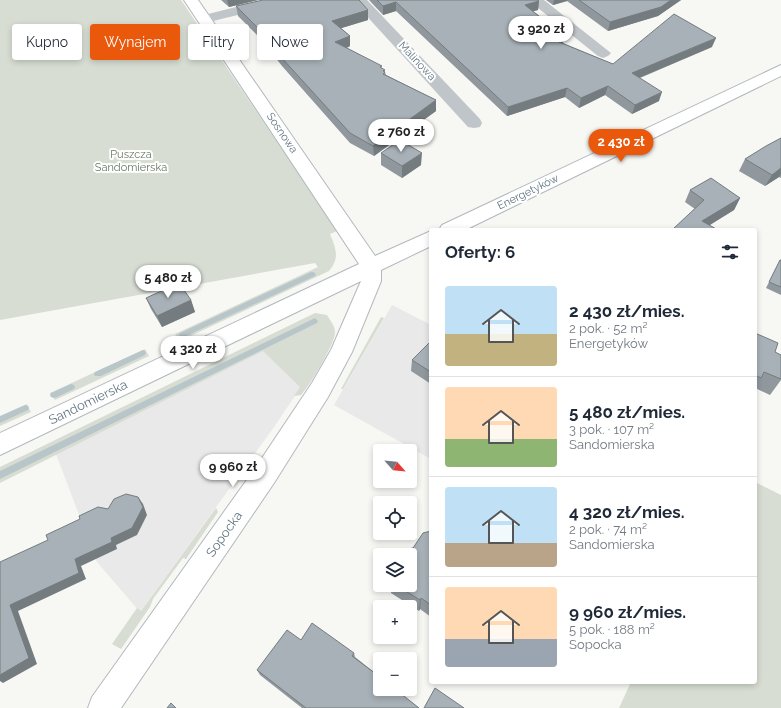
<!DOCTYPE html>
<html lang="pl">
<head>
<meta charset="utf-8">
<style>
	body { margin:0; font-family:Raleway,sans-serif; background:#f2f2f3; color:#1f2937; height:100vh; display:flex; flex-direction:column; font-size:15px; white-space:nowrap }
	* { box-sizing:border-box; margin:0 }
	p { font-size:13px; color:#747a83 }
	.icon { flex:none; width:22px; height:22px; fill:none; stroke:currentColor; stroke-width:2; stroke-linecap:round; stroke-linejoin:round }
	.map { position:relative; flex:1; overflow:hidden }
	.details { position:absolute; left:429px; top:228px; width:328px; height:456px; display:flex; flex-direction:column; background:#fff; border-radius:4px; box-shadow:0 2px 6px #0003 }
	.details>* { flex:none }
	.banner { position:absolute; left:12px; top:24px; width:357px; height:36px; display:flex; gap:8px }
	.needle { width:26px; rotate:117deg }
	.controls { position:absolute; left:373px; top:444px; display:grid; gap:8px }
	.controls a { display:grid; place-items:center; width:44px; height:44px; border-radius:4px; background:#fff; box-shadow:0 2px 6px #0003; font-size:20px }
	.price { position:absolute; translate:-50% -34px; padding:0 9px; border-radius:14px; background:#fff; color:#222; font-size:13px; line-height:26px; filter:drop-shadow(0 1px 2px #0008) }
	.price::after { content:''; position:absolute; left:50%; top:24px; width:12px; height:9px; margin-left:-6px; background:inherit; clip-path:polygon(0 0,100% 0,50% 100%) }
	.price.on { background:#ea580c; color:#fff }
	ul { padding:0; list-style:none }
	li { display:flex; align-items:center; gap:12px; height:100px; padding:0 16px }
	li+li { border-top:1px solid #e0e1e3 }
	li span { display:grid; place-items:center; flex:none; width:112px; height:80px; border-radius:4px; color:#555 }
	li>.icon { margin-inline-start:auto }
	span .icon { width:48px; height:48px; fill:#fffc; stroke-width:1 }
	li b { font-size:17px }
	h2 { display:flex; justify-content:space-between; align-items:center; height:48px; padding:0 16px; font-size:17px }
	.pill { padding:0 14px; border-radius:4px; background:#fff; box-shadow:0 2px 6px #0003; font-size:14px; line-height:36px }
	.pill.on { background:#ea580c; color:#fff }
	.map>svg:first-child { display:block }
	.built { fill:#e8e9e8 }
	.green { fill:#d7ddd3 }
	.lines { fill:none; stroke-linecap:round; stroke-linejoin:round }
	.stream { fill:#b8c6ca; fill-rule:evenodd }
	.secondary-casing { stroke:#b2b9be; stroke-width:2 }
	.street { fill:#c0c5c9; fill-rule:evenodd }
	.secondary { fill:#fff; fill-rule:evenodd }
	.wall { fill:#90989d }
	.shaded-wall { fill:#757c80 }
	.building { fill:#a7b1b7; stroke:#757c80 }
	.labels { text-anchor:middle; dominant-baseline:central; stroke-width:4; stroke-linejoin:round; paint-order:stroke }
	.far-street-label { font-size:11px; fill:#617581; stroke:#fff }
	.far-park-label { font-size:11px; fill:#667860; stroke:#fff }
	.street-label { font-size:13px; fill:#617581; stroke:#fff }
</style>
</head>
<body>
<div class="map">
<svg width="781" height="708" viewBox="0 0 781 708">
	<rect width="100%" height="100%" fill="#f7f7f4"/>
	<path class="built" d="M392,305L431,325V459L334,405Z
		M263,350L301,387L274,427L140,612L97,562L56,454Z"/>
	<path class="green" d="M0,0H181L337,231L330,234C336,249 340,258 329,271L180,341L175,334L318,267L315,263L0,320Z
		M315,313L327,315C330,320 335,326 335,332C336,342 309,387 301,395L294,396L300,387L263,351L0,483V467Z
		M381,317L384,318L343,389H341Z
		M145,349L149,356L55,400L50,393Z
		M27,404L31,412L0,426V417Z
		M755,482L781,495V708H619L631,682H755Z
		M216,508L218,512L186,559L183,558L153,599L150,607L121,649L112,644L137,608L141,611Z"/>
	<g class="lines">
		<path class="stream" d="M311,272H313L316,274L315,276L184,337H180L179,335L180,333Z
			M315,318L318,321L317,323L0,479V471Z
			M143,350L145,351L146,353L145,355L101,376H95L94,374L95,372Z
			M71,384L74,385L75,387L74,389L57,397L54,398L51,397L50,395L51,393Z
			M25,405L28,406L29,408L28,410L0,423V416Z"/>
		<defs>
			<path id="secondary" d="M184,0H198L375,256L431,231V246L381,270V281L352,352L328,397L274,483L121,708H88L92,697L256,467L312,383L331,350L361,281L0,455V433L359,264Z
				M781,65V76L465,230H439L442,225Z"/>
		</defs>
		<use href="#secondary" class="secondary-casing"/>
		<path class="street" d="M264,0H288L286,3L205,23L200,22L198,19L200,16Z
			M352,0H367L480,119L482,123L480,127L474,128L468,127Z
			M528,0H544L611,53L608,56L603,58L598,56Z"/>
		<use href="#secondary" class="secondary"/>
	</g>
	<path class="wall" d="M221,0H258L229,7Z
		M369,0H538L539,1L538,10L533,11L564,36L563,43L613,64L712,47L640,78L659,101L632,114L605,95L579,108L565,97L507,116L396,11L383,15Z
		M546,0H681L658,16L608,31L567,1L553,5Z
		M236,6L368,10V20L341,28L350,36V46L347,48L382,68L385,72L386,75L436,100V111L374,156L350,143L282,66L261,39L238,16Z
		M781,138V178L779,177L765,186L739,171L745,159Z
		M381,153L421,165L402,178L381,165Z
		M690,190L740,198L734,210L709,225L718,230H672L695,209L685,202Z
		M780,260H781V295L766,288Z
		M146,298L191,300L195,312L162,327L151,309Z
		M755,333L775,352L781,355V380L770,395L755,388Z
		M431,341V384L411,371L412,360Z
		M431,531V617L420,609L419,611L391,593V585H410L413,548Z
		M301,640L354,653L355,657L419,708H302L260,675L257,670Z"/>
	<path class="shaded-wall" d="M227,0H258L229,7Z
		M554,0H568L567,1L553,5Z
		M671,0H681L658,16L608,31L610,22Z
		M539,1L538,10L524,14L525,5Z
		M396,2V11L383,15V6Z
		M368,10V20L332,31V21Z
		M350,36V46L336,52L335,42Z
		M564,36L562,45L554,40Z
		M716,38L712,47L629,82L632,73Z
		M608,86L605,95L579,108L581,98Z
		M567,88L565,97L507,116L508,107Z
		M662,92L659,101L632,114L635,105Z
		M436,100V111L374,156L373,146Z
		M422,153L421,165L402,178V166Z
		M781,168V174L779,177L765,186L772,175Z
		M740,198L734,210L702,230V221Z
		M191,300L195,312L162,327L157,316Z
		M138,497L143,504L147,515L137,535L116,545L117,549L81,566L86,579L18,611L37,664L3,683L0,681V675L10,605L75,559L111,538Z
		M421,598L420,609L419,611L420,600Z"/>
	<path class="building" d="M263,0H359L368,10L332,21L350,36L335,42L382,66L380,67L385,70L383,71L385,72L383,74L436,100L373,146L350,133L280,56L259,29L236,6Z
		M377,0H538L539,1L525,5L564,36L554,40L613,64L674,14L716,38L632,73L662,92L635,105L608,86L581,98L567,88L508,107L396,2L383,6Z
		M579,0H671L661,7L610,22Z
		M781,138V168L772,175L745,159L766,146Z
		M400,140L422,153L402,166L381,153Z
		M711,178L740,198L702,221L718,230H674L673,229L704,200L690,190Z
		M780,260H781V287L769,282Z
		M179,283L191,300L157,316L146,298Z
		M755,333L778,343L775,352L781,355V379L764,372L761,378L755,375Z
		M431,341V372L412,360Z
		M126,494L138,497L143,507L132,528L111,538L112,542L75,559L79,573L10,605L29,658L0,675V562L48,540L46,535L80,519L79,516L98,507L108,509L114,499Z
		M431,531V605L421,598L420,600L396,585H410V555H404L408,549L413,548L423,533Z
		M312,623L354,653L352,656L380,677V689H395L419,708H306L257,670L287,630L301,640Z
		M435,688L464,708H424Z
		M171,703L176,708H167Z"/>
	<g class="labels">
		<g class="far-street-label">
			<text transform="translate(417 61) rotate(47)">Malinowa</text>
			<text transform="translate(282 133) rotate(56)">Sosnowa</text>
			<text transform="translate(528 192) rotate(-26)">Energetyków</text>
		</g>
		<g class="far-park-label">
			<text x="131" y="154">Puszcza<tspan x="131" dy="13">Sandomierska</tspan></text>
		</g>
		<g class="street-label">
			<text transform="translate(88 402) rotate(-26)">Sandomierska</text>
			<text transform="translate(224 534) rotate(-55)">Sopocka</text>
		</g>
	</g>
</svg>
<div class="controls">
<a><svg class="needle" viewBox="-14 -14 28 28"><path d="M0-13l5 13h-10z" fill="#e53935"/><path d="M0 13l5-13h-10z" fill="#747a83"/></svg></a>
<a><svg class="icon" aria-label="locate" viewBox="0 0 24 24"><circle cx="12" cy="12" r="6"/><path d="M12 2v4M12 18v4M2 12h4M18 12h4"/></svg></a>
<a><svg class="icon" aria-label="layers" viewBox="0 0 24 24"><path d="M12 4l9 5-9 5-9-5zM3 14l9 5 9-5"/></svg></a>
<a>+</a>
<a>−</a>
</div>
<b class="price" style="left:541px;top:50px">3 920 zł</b>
<b class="price" style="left:401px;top:153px">2 760 zł</b>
<b class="price on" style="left:621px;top:163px">2 430 zł</b>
<b class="price" style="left:168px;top:299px">5 480 zł</b>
<b class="price" style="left:193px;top:370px">4 320 zł</b>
<b class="price" style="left:233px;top:488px">9 960 zł</b>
<div class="banner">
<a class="pill">Kupno</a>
<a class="pill on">Wynajem</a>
<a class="pill">Filtry</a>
<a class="pill">Nowe</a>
</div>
<section class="details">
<h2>Oferty: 6<svg class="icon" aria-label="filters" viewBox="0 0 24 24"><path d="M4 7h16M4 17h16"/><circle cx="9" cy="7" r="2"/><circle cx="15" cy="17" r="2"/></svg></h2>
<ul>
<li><span style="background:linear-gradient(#bfe0f5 60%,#c2b280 0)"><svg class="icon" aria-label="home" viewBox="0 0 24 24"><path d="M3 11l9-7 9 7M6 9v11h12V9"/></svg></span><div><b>2 430 zł/mies.</b><p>2 pok. · 52 m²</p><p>Energetyków</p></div></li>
<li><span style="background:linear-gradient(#ffd9b3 65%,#8fb573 0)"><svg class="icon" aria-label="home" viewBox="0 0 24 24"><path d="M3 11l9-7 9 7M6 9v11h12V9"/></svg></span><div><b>5 480 zł/mies.</b><p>3 pok. · 107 m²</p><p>Sandomierska</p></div></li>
<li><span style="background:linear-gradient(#bfe0f5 70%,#b9a48a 0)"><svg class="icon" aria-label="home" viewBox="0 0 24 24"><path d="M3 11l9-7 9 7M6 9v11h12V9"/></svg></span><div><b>4 320 zł/mies.</b><p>2 pok. · 74 m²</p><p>Sandomierska</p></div></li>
<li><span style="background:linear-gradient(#ffd9b3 65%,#9aa5b1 0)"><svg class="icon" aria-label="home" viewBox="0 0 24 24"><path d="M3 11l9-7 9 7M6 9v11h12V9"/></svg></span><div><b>9 960 zł/mies.</b><p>5 pok. · 188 m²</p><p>Sopocka</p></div></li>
</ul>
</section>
</div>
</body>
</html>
